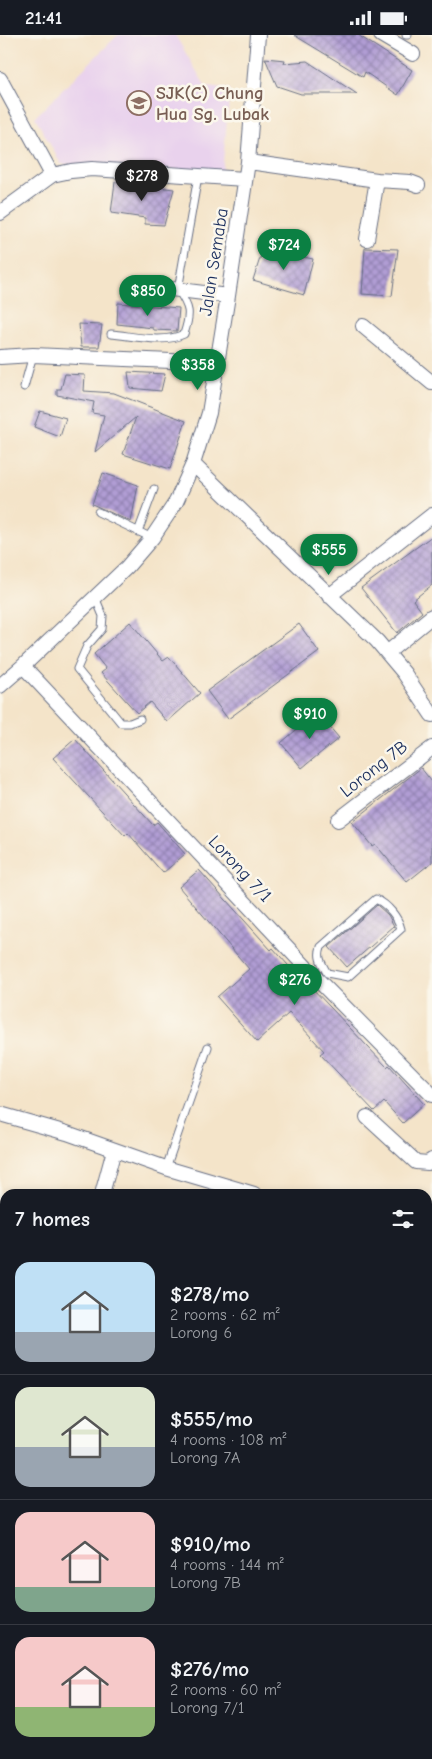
<!DOCTYPE html>
<html lang="en">
<head>
<meta charset="utf-8">
<style>
	body { margin:0; font-family:"Comic Neue",sans-serif; background:#20242c; color:#f1f3f6; height:100vh; display:flex; flex-direction:column; font-size:19px; white-space:nowrap }
	* { box-sizing:border-box; margin:0 }
	p { font-size:16px; color:#9ea1a6 }
	.icon { flex:none; width:28px; height:28px; fill:none; stroke:currentColor; stroke-width:2; stroke-linecap:round; stroke-linejoin:round }
	.map { position:relative; flex:1; overflow:hidden }
	.details { position:absolute; left:0px; top:1154px; width:432px; height:571px; display:flex; flex-direction:column; background:#171b24; border-radius:15px 15px 0 0; box-shadow:0 2px 8px #0003 }
	.details>* { flex:none }
	.price { position:absolute; translate:-50% -42px; padding:0 11px; border-radius:18px; background:#0b8043; color:#fff; font-size:16px; line-height:32px; filter:drop-shadow(0 1px 2px #0008) }
	.price::after { content:''; position:absolute; left:50%; top:30px; width:15px; height:11px; margin-left:-8px; background:inherit; clip-path:polygon(0 0,100% 0,50% 100%) }
	.price.current { background:#222; color:#fff }
	ul { padding:0; list-style:none }
	li { display:flex; align-items:center; gap:15px; height:125px; padding:0 15px }
	li+li { border-top:1px solid #363941 }
	li span { display:grid; place-items:center; flex:none; width:140px; height:100px; border-radius:15px; color:#555 }
	li>.icon { margin-inline-start:auto }
	span .icon { width:60px; height:60px; fill:#fffc; stroke-width:1 }
	li b { font-size:21px }
	h2 { display:flex; justify-content:space-between; align-items:center; height:60px; padding:0 15px; font-size:21px }
	.status { display:flex; justify-content:space-between; align-items:center; height:35px; padding:0 25px; background:#171b24; direction:ltr }
	.status svg { height:14px; fill:currentColor }
	.map>svg:first-child { display:block }
	.built { fill:#e9d2ed }
	.building { fill:url(#building-cross-hatch) }
	.lines { fill:none; stroke-linecap:round; stroke-linejoin:round }
	.service-casing { stroke:#676e83; stroke-width:9 }
	.minor-casing { stroke:#676e83; stroke-width:16 }
	.service { stroke:#fff; stroke-width:7 }
	.minor { stroke:#fff; stroke-width:14 }
	.labels { text-anchor:middle; dominant-baseline:central; stroke-width:5; stroke-linejoin:round; paint-order:stroke }
	.education-label { font-size:18px; font-weight:bold; fill:#785e54; stroke:#fbf7ec; text-anchor:start }
	.street-label { font-size:18px; fill:#1b2f5e; stroke:#fbf7ec }
</style>
</head>
<body>
<div class="status"><b>21:41</b><svg viewBox="0 0 49 12"><path d="M0 12V9h3v3zM5 12V6h3v6zM10 12V3h3v9zM15 12V0h3v12zM26 1h20v11H26zM47 4h2v5h-2z"/></svg></div>
<div class="map">
<svg width="432" height="1724" viewBox="0 0 432 1724">
	<defs>
		<pattern id="building-cross-hatch" width="8" height="8" patternUnits="userSpaceOnUse" patternTransform="scale(1.25)"><rect width="8" height="8" fill="#b19dd4"/><path d="M0 0l8 8M0 8l8-8" fill="none" stroke="#8f80af"/></pattern>
	</defs>
	<rect width="100%" height="100%" fill="#fbf7ec"/>
	<filter id="ink" filterUnits="userSpaceOnUse"><feTurbulence type="fractalNoise" baseFrequency=".02" numOctaves="2"/><feDisplacementMap in="SourceGraphic" scale="10" xChannelSelector="R" yChannelSelector="G"/><feConvolveMatrix kernelMatrix="1 2 1 2 8 2 1 2 1" color-interpolation-filters="sRGB"/></filter>
	<filter id="wash" filterUnits="userSpaceOnUse"><feTurbulence type="fractalNoise" baseFrequency=".0096" numOctaves="4" result="noise"/><feDisplacementMap in="SourceGraphic" scale="20" xChannelSelector="R" yChannelSelector="G"/><feGaussianBlur stdDeviation="1.12" result="paint"/><feColorMatrix in="noise" values="0 0 0 0 0 0 0 0 0 0 0 0 0 0 0 0 0 1.4 0 .05"/><feComposite in="paint" operator="in"/></filter>
	<g filter="url(#wash)">
		<rect width="100%" height="100%" fill="#f4e4c9"/>
		<path class="built" d="M118,0H175L206,52L230,54L222,137L61,129L35,82Z"/>
		<g id="blocks">
			<path class="building" d="M294,0H358L412,35L398,60L365,37L363,42Z
				M265,23L285,25L284,28L307,26L357,59H301L277,51Z
				M115,147H142V150L174,154L164,190L145,189V183L111,178Z
				M365,213L398,214L392,261L362,259Z
				M263,214L313,224L304,260L253,245Z
				M118,268L179,273L177,296L154,295L153,293L117,289Z
				M79,289L102,290L99,312H81Z
				M128,337L165,339L161,356L130,353Z
				M65,339L85,340L84,356L114,358L186,386L170,434L123,419L136,382L95,417L104,380L92,378L94,367L57,360V354H61Z
				M40,376L66,383L60,402L34,392Z
				M103,438L138,450L131,487L92,469Z
				M432,501V550L413,565L422,577L397,598L361,553Z
				M130,587L163,626L169,622L200,658L167,687L150,667L137,678L101,638L106,634L94,619Z
				M299,589L319,617L228,684L207,656Z
				M317,677L339,703L302,733L281,708Z
				M75,704L153,790L157,787L185,819L163,838L128,798L125,801L53,723Z
				M421,733L432,747V827L407,847L375,809L372,811L352,787Z
				M199,835L271,915L273,913L309,954L311,952L387,1032L389,1030L424,1069L403,1088L384,1067L374,1076L320,1019L324,1016L289,978L257,1007L217,962L249,934L179,852Z
				M377,870L388,880L394,891L347,932L329,912Z"/>
		</g>
	</g>
	<g filter="url(#ink)">
		<use href="#blocks" fill-opacity="0" stroke="#676e83" stroke-width="1"/>
		<g class="lines">
			<defs>
				<path id="service" d="M406,0H408
					M111,299C134,301 163,309 184,299C191,278 190,273 178,255L198,141
					M24,352L33,320
					M98,477L152,503
					M138,497L154,454
					M95,562L103,581L102,594L87,611L77,634L121,688H130L140,684
					M376,864C388,870 398,882 401,894L348,942L327,938C322,929 317,922 321,912Z
					M166,1133L208,1012
					M0,1452L5,1450"/>
				<path id="minor" d="M381,0L413,19
					M0,44L52,140
					M248,127L377,145L367,204
					M377,145L410,147L418,150
					M0,178L52,140L71,136L92,134L245,144
					M155,252L228,261
					M363,291L432,348
					M0,322L33,320L217,328
					M193,429L377,606L404,638L432,680
					M329,561L432,480
					M387,618L432,581
					M23,631L318,945L432,1060
					M0,651L23,631L127,532L152,503L176,467L193,429L209,378L228,261L248,127L258,0
					M338,785L432,713
					M0,1079L67,1098L166,1133L254,1159
					M367,1082L416,1127L428,1128L432,1125
					M102,1159L114,1115
					M428,1227L432,1229
					M0,1322L5,1323
					M279,1720L280,1724"/>
			</defs>
			<use href="#service" class="service-casing"/>
			<use href="#minor" class="minor-casing"/>
			<use href="#service" class="service"/>
			<use href="#minor" class="minor"/>
		</g>
	</g>
	<defs>
		<symbol id="school-ring" viewBox="-11 -11 22 22"><circle r="9.5" fill="#fbf7ec" stroke="#8d6e63" stroke-width="1.5"/><path d="M0-5L7-2L0 1L-7-2ZM-4 1L0 2.5L4 1V4Q0 6-4 4Z" fill="#8d6e63"/></symbol>
	</defs>
	<g fill-rule="evenodd">
		<use href="#school-ring" x="125" y="54" width="28" height="28"/>
	</g>
	<g class="labels">
		<g class="education-label">
			<text x="156" y="58">SJK(C) Chung<tspan x="156" dy="21">Hua Sg. Lubak</tspan></text>
		</g>
		<g class="street-label">
			<text transform="translate(214 227) rotate(-81)">Jalan Semaba</text>
			<text transform="translate(374 734) rotate(-38)">Lorong 7B</text>
			<text transform="translate(240 834) rotate(47)">Lorong 7/1</text>
		</g>
	</g>
</svg>
<b class="price current" style="left:142px;top:167px">$278</b>
<b class="price" style="left:284px;top:236px">$724</b>
<b class="price" style="left:148px;top:282px">$850</b>
<b class="price" style="left:198px;top:356px">$358</b>
<b class="price" style="left:329px;top:541px">$555</b>
<b class="price" style="left:310px;top:705px">$910</b>
<b class="price" style="left:295px;top:971px">$276</b>
<section class="details">
<h2>7 homes<svg class="icon" aria-label="filters" viewBox="0 0 24 24"><path d="M4 7h16M4 17h16"/><circle cx="9" cy="7" r="2"/><circle cx="15" cy="17" r="2"/></svg></h2>
<ul>
<li><span style="background:linear-gradient(#bfe0f5 70%,#9aa5b1 0)"><svg class="icon" aria-label="home" viewBox="0 0 24 24"><path d="M3 11l9-7 9 7M6 9v11h12V9"/></svg></span><div><b>$278/mo</b><p>2 rooms · 62 m²</p><p>Lorong 6</p></div></li>
<li><span style="background:linear-gradient(#dfe7d0 60%,#9aa5b1 0)"><svg class="icon" aria-label="home" viewBox="0 0 24 24"><path d="M3 11l9-7 9 7M6 9v11h12V9"/></svg></span><div><b>$555/mo</b><p>4 rooms · 108 m²</p><p>Lorong 7A</p></div></li>
<li><span style="background:linear-gradient(#f6c9c9 75%,#7fa58c 0)"><svg class="icon" aria-label="home" viewBox="0 0 24 24"><path d="M3 11l9-7 9 7M6 9v11h12V9"/></svg></span><div><b>$910/mo</b><p>4 rooms · 144 m²</p><p>Lorong 7B</p></div></li>
<li><span style="background:linear-gradient(#f6c9c9 70%,#8fb573 0)"><svg class="icon" aria-label="home" viewBox="0 0 24 24"><path d="M3 11l9-7 9 7M6 9v11h12V9"/></svg></span><div><b>$276/mo</b><p>2 rooms · 60 m²</p><p>Lorong 7/1</p></div></li>
</ul>
</section>
</div>
</body>
</html>
